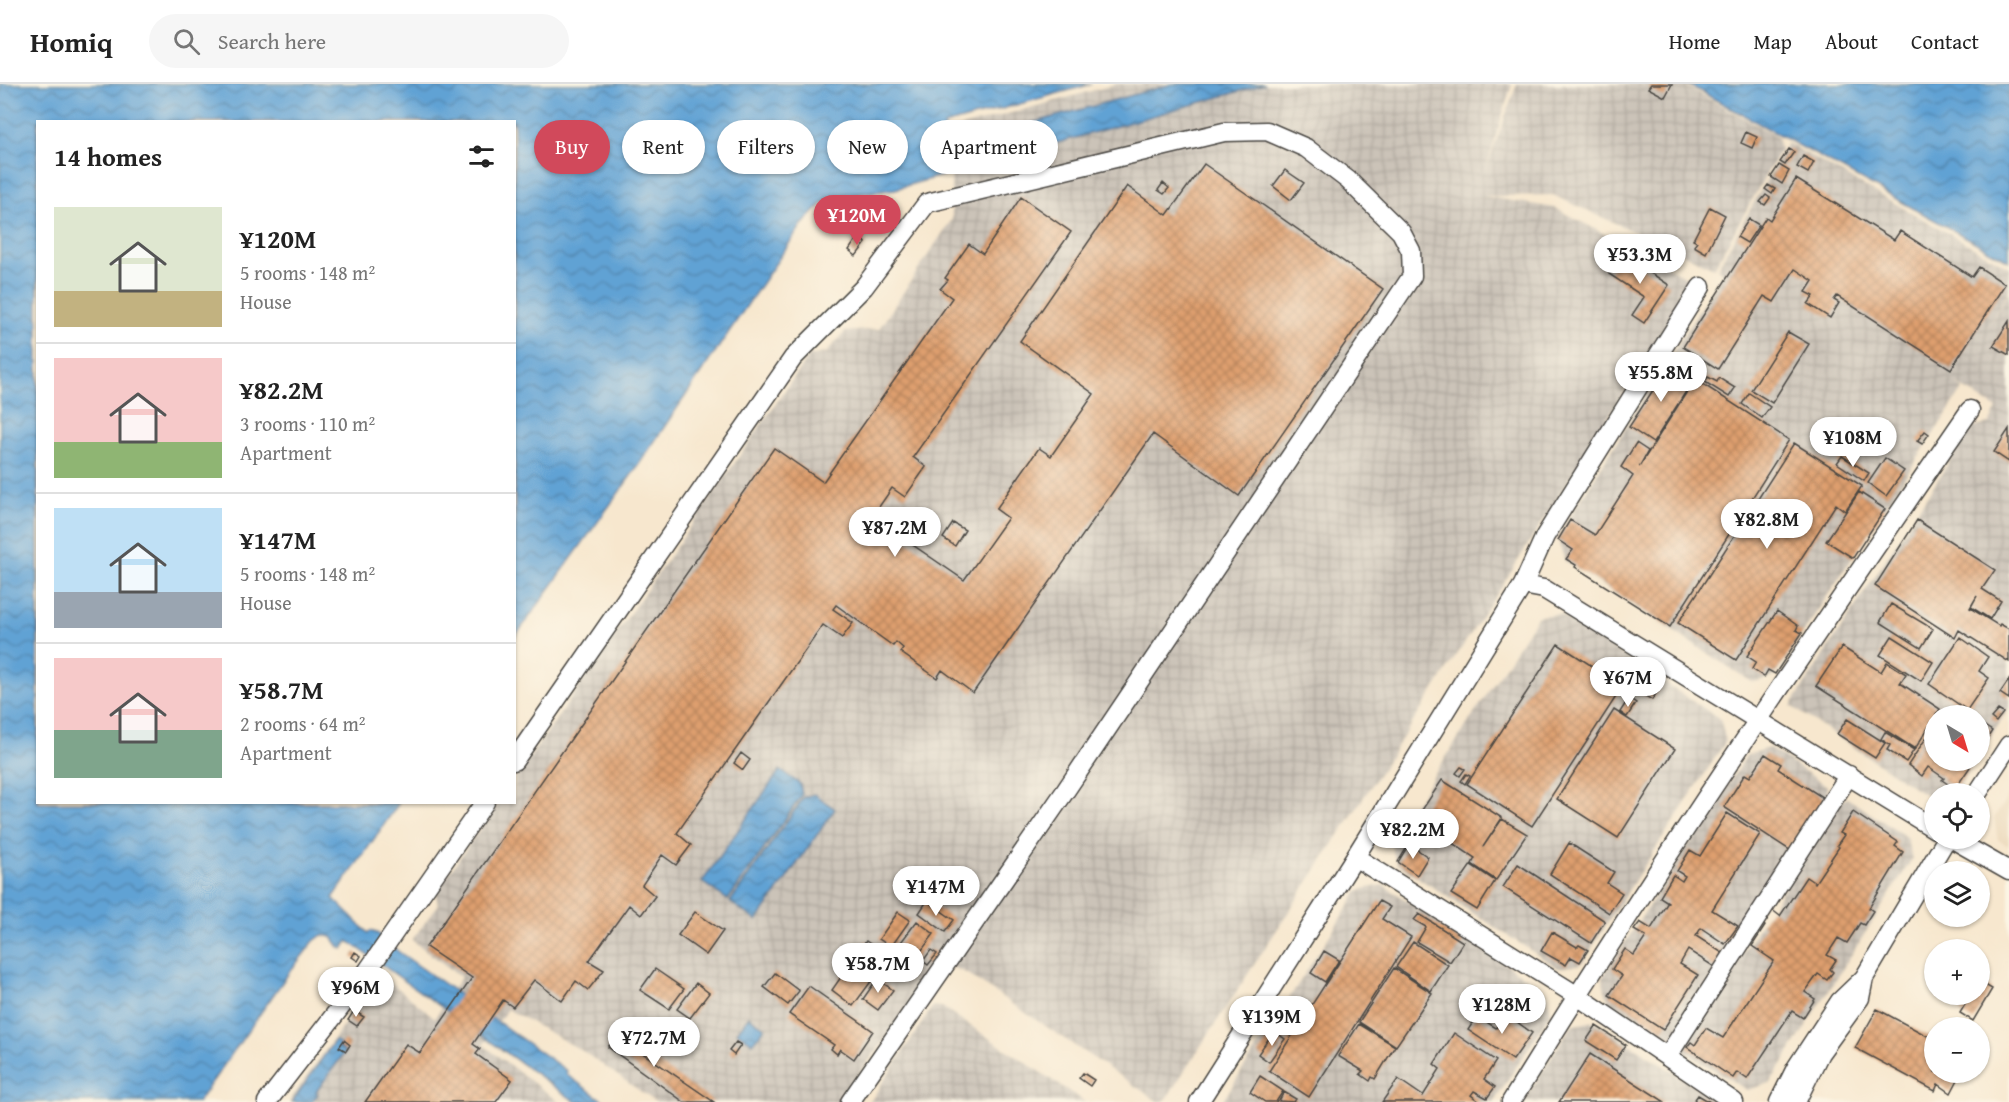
<!DOCTYPE html>
<html lang="en">
<head>
<meta charset="utf-8">
<style>
	body { margin:0; font-family:"Gentium Book Plus",serif; background:#f6f6f6; color:#222; height:100vh; display:flex; flex-direction:column; font-size:22px; white-space:nowrap }
	* { box-sizing:border-box; margin:0 }
	p { font-size:20px; color:#767676 }
	.icon { flex:none; width:33px; height:33px; fill:none; stroke:currentColor; stroke-width:2; stroke-linecap:round; stroke-linejoin:round }
	.map { position:relative; flex:1; overflow:hidden }
	.sheet { position:absolute; left:36px; top:36px; width:480px; height:684px; display:flex; flex-direction:column; background:#fff; border-radius:0px; box-shadow:0 2px 4px #0004 }
	.sheet>* { flex:none }
	.top-card { position:absolute; left:534px; top:36px; width:570px; height:54px; display:flex; gap:12px }
	.needle { width:39px; rotate:142deg }
	.buttons { position:absolute; left:1924px; top:621px; display:grid; gap:12px }
	.buttons a { display:grid; place-items:center; width:66px; height:66px; border-radius:50%; background:#fff; box-shadow:0 2px 4px #0004; font-size:30px }
	.price { position:absolute; translate:-50% -51px; padding:0 14px; border-radius:21px; background:#fff; color:#222; font-size:20px; line-height:39px; filter:drop-shadow(0 2px 3px #0008) }
	.price::after { content:''; position:absolute; left:50%; top:36px; width:18px; height:14px; margin-left:-9px; background:inherit; clip-path:polygon(0 0,100% 0,50% 100%) }
	.price.selected { background:#d1495b; color:#fff }
	ul { padding:0; list-style:none }
	li { display:flex; align-items:center; gap:18px; height:150px; padding:0 18px }
	li+li { border-top:2px solid #e0e0e0 }
	li span { display:grid; place-items:center; flex:none; width:168px; height:120px; border-radius:0px; color:#555 }
	li>.icon { margin-inline-start:auto }
	span .icon { width:72px; height:72px; fill:#fffc; stroke-width:1 }
	li b { font-size:26px }
	h2 { display:flex; justify-content:space-between; align-items:center; height:72px; padding:0 18px; font-size:26px }
	.tag { padding:0 21px; border-radius:27px; background:#fff; box-shadow:0 2px 4px #0004; font-size:21px; line-height:54px }
	.tag.selected { background:#d1495b; color:#fff }
	header { display:flex; align-items:center; gap:36px; box-sizing:border-box; height:84px; padding:0 30px; background:#fff; border-bottom:2px solid #e0e0e0 }
	header strong { font-size:28px }
	nav { display:flex; gap:33px; margin-inline-start:auto; font-size:21px }
	.search { width:420px; height:54px; background:#f6f6f6; display:flex; align-items:center; gap:15px; box-sizing:border-box; padding:0 21px; border-radius:33px; color:#767676; font-size:22px }
	.map>svg:first-child { display:block }
	.built { fill:#ebd8ba }
	.industrial { fill:url(#industrial-grid) }
	.water { fill:url(#water-waves); stroke:#466680; stroke-width:1.5 }
	.building { fill:url(#building-cross-hatch) }
	.lines { fill:none; stroke-linecap:round; stroke-linejoin:round }
	.minor-casing { stroke:#4a4743; stroke-width:21 }
	.minor { stroke:#fff; stroke-width:18 }
</style>
</head>
<body>
<header>
<strong>Homiq</strong>
<div class="search"><svg class="icon" aria-label="search" viewBox="0 0 24 24"><circle cx="10" cy="10" r="6"/><path d="M15 15l6 6"/></svg>Search here</div>
<nav><a>Home</a><a>Map</a><a>About</a><a>Contact</a></nav>
</header>
<div class="map">
<svg width="2009" height="1018" viewBox="0 0 2009 1018">
	<defs>
		<pattern id="industrial-grid" width="8" height="8" patternUnits="userSpaceOnUse" patternTransform="scale(1.5)"><rect width="8" height="8" fill="#cbc3b8"/><path d="M0 4h8M4 0v8" fill="none" stroke="#aea89e"/></pattern>
		<pattern id="water-waves" width="16" height="10" patternUnits="userSpaceOnUse" patternTransform="scale(1.5)"><rect width="16" height="10" fill="#61a2d4"/><path d="M0 5q4-4 8 0t8 0" fill="none" stroke="#5084ac"/></pattern>
		<pattern id="building-cross-hatch" width="8" height="8" patternUnits="userSpaceOnUse" patternTransform="scale(1.5)"><rect width="8" height="8" fill="#de9f6e"/><path d="M0 0l8 8M0 8l8-8" fill="none" stroke="#b4825b"/></pattern>
	</defs>
	<rect width="100%" height="100%" fill="#fcf5e5"/>
	<filter id="ink" filterUnits="userSpaceOnUse"><feTurbulence type="fractalNoise" baseFrequency=".0167" numOctaves="2"/><feDisplacementMap in="SourceGraphic" scale="12" xChannelSelector="R" yChannelSelector="G"/><feConvolveMatrix kernelMatrix="1 2 1 2 8 2 1 2 1" color-interpolation-filters="sRGB"/></filter>
	<filter id="wash" filterUnits="userSpaceOnUse"><feTurbulence type="fractalNoise" baseFrequency=".008" numOctaves="4" result="noise"/><feDisplacementMap in="SourceGraphic" scale="24" xChannelSelector="R" yChannelSelector="G"/><feGaussianBlur stdDeviation="1.35" result="paint"/><feColorMatrix in="noise" values="0 0 0 0 0 0 0 0 0 0 0 0 0 0 0 0 0 1.4 0 .05"/><feComposite in="paint" operator="in"/></filter>
	<g filter="url(#wash)">
		<rect width="100%" height="100%" fill="#f7e7ce"/>
		<path class="built" d="M2009,711V762L1998,756L1994,734Z"/>
		<path class="industrial" d="M1117,0H1512L1485,88L1517,0H1682L1777,52L1780,66L1714,184L1553,111L1482,112L1555,124L1694,197L1502,502L1164,1018H1159L966,889L938,877L888,952L837,1018H656L581,966L507,925L483,961L559,1018H289L380,890L435,934L461,893L412,856L438,821L436,808L498,719L514,718L515,695L809,272L826,269L845,248L879,245L952,135L950,46Z
			M1787,59L2009,183V206L1983,250L2009,208V624L1980,670V632H1935V676L1976,677L1956,707L1935,710V714L1932,715L1791,622L1971,344L1989,340L1997,325L1954,298L1963,305L1774,593L1752,598L1565,477L1557,454L1723,188L1717,185Z
			M1560,530L1720,635L1726,657L1607,839L1582,880L1558,884L1397,780L1390,759L1538,532Z
			M1769,664L1827,702L1828,714L1674,951L1665,954L1608,917L1602,894L1747,671Z
			M1847,714L1906,753L1912,775L1770,999L1747,1006L1683,966L1684,959L1840,718Z
			M1383,801L1546,907L1551,928L1494,1018H1222L1359,806Z
			M933,922L942,923L1085,1018H870Z
			M1594,937L1719,1018H1523L1571,942Z"/>
		<path class="water" d="M0,0H1092L944,41L949,63L978,66L988,62L986,52L1172,0H1265L895,105L835,113L823,119L801,142L635,386L515,553L514,38H38V718L399,719L333,814L368,849L370,847L377,849L399,868L567,987L566,990L605,1018H576L348,857L343,865L339,863L332,853L322,851L314,857L288,890L198,1018H0Z
			M1687,0H2009V177Z
			M780,686L800,700L802,711L728,816L702,798Z
			M814,710L835,725L757,837L730,818L804,713Z
			M749,932L765,944L753,959L737,948Z
			M335,956L340,960L338,963L345,968L316,1008L318,1010L312,1018H292Z"/>
		<g id="blocks">
			<path class="building" d="M1651,0H1672L1665,13L1648,4Z
				M1746,48L1757,53L1752,64L1741,59Z
				M1789,65L1794,68L1785,81L1780,78Z
				M1803,72L1814,78L1808,89L1797,83Z
				M1204,80L1383,205L1239,412L1153,350L973,609L942,586L937,594L900,568L903,564L896,558L893,562L836,521L833,525L853,539L842,554L823,541L677,749L691,761L676,781L662,771L642,801L655,812L641,831L629,821L589,877L604,886L588,906L576,897L562,917L534,896L513,923L503,916L473,960L480,965L476,970L512,996L496,1018H365L406,960L420,969L472,894L426,863L774,364L823,398L952,214L940,205L948,196L945,194L969,160L983,170L1021,113L1071,148L913,373L926,383L905,413L892,404L872,433L964,496L1008,434L996,425L1039,364L1051,372L1094,310L1020,257L1127,102L1167,131Z
				M1779,81L1789,87L1782,100L1771,93Z
				M1285,86L1304,99L1291,116L1273,102Z
				M1796,95L1894,156L1900,147L1972,193L1979,183L2005,200L1951,285L1837,212L1834,216L1839,219L1830,234L1808,220L1814,212L1806,208L1813,197L1795,185L1774,218L1764,212L1718,285L1683,263L1766,133L1770,136Z
				M1163,99L1169,104L1164,110L1158,106Z
				M1768,101L1775,105L1772,110L1765,105Z
				M1766,111L1770,114L1765,121L1760,118Z
				M863,120L869,124L861,134L856,130Z
				M1710,123L1725,131L1706,169L1694,162L1697,158L1693,156Z
				M874,126L878,129L874,137L869,134Z
				M1749,135L1759,141L1747,159L1737,153Z
				M858,153L866,159L856,172L849,166Z
				M1622,170L1669,201L1644,239L1632,231L1644,213L1609,190Z
				M2009,237V271L1993,262Z
				M1788,248L1809,260L1772,319L1751,306Z
				M1670,280L1694,295L1653,359L1629,343Z
				M1708,293L1717,298L1719,294L1735,304L1729,313L1705,298Z
				M1695,295L1789,356L1670,543L1575,483L1576,481L1566,475L1573,466L1558,456L1570,436L1595,451L1633,392L1621,383L1636,359L1648,367L1639,383Z
				M1749,309L1770,323L1762,334L1742,320Z
				M2009,345V378L1994,368Z
				M1925,347L1929,350L1922,360L1917,357Z
				M1794,359L1862,402L1845,427L1836,420L1736,576L1678,539Z
				M1842,372L1869,389L1864,397L1837,379Z
				M1885,374L1904,387L1886,412L1868,399Z
				M1859,408L1885,425L1853,474L1826,457Z
				M1917,436L1995,486L1982,505L2001,517L1990,535L1971,523L1977,512L1970,524L1999,542L2000,540L2009,545V578L1959,546L1955,554L1875,502Z
				M953,439L965,446L955,462L943,454Z
				M1891,520L1933,545L1921,564L1880,538Z
				M1777,527L1798,542L1796,546L1802,549L1775,590L1768,586L1764,593L1752,585L1756,578L1747,572Z
				M1892,552L1933,578L1921,597L1880,571Z
				M1960,553L1988,573L1979,587L1989,594L1967,626L1929,600Z
				M1558,560L1623,602L1532,742L1467,700Z
				M1842,563L1881,588L1887,578L1906,590L1900,599L1940,625L1915,665L1816,602Z
				M1641,588L1662,600L1652,616L1632,604Z
				M2009,596V615L2000,609Z
				M1629,614L1636,619L1627,633L1620,628Z
				M1956,624L1968,632H1952Z
				M1614,626L1675,665L1618,754L1557,715Z
				M1998,626L2003,629L1996,638L1991,634Z
				M1847,635L1885,659L1875,674L1837,650Z
				M1980,639L1992,647L1980,666Z
				M1885,648L1914,666L1906,678L1887,666L1890,661L1881,655Z
				M1926,654L1935,660V676H1960L1970,683L1955,705L1942,696L1944,694L1928,683L1922,692L1908,681Z
				M741,669L750,676L743,686L734,679Z
				M1765,670L1781,680L1778,685L1825,715L1791,767L1724,723L1745,690L1750,693Z
				M1461,683L1465,685L1460,692L1456,689Z
				M1466,690L1470,692L1465,700L1461,697Z
				M1442,696L1502,734L1483,763L1502,735L1527,750L1496,796L1472,780L1475,774L1416,735Z
				M1853,728L1898,758L1895,762L1903,768L1869,824L1873,827L1864,841L1860,839L1847,859L1838,854L1827,871L1836,876L1830,885L1833,888L1827,896L1818,890L1805,908L1815,915L1803,934L1792,927L1747,995L1737,988L1733,994L1687,963L1691,958L1695,961L1706,944L1723,954L1774,877L1752,862L1765,842L1762,839L1771,825L1780,832L1806,793L1815,799L1839,763L1837,761L1844,751L1840,749Z
				M1727,729L1760,750L1712,826L1738,842L1725,860L1701,844L1696,852L1724,870L1716,884L1688,866L1680,880L1698,891L1663,946L1609,911L1622,892L1612,885L1625,865L1634,871L1646,853L1634,846L1640,838L1651,845L1668,818L1660,813L1673,791L1682,797L1685,792L1677,787L1690,766L1700,772Z
				M1569,759L1614,788L1607,799L1622,809L1609,829L1550,790Z
				M1409,760L1428,773L1417,791L1398,778Z
				M1518,780L1605,837L1591,859L1503,803Z
				M1471,781L1495,797L1477,826L1451,810Z
				M927,817L954,836L945,848L919,829Z
				M1379,817L1390,823L1382,835L1411,853L1309,1013L1269,987Z
				M695,828L723,847L706,871L678,851Z
				M898,828L910,836L891,863L879,855Z
				M1419,830L1463,858L1450,878L1417,858L1426,843L1414,836Z
				M917,837L934,850L913,878L895,866Z
				M1552,848L1577,863L1579,861L1588,866L1580,878L1571,873L1566,881L1541,867Z
				M866,857L889,873L853,922L832,906Z
				M1413,858L1448,881L1431,907L1396,883Z
				M931,866L937,870L928,881L923,877Z
				M1324,867L1339,876L1325,898L1311,889Z
				M355,868L361,872L358,877L352,873Z
				M1394,884L1432,909L1396,962L1359,938Z
				M655,885L684,905L669,925L640,906Z
				M775,889L799,907L788,921L764,903Z
				M877,895L893,906L878,926L863,915Z
				M1980,898L1992,905L1973,937L1960,929L1971,910H1980Z
				M696,899L709,909L690,934L677,925Z
				M809,902L873,947L854,975L840,965L837,970L831,965L834,961L789,930Z
				M1877,925L1935,956V988H1962L1951,1009L1938,1000L1935,1007L1855,964Z
				M354,927L364,933L357,942L348,936Z
				M1506,930L1532,949L1513,976L1468,946L1477,932L1496,944Z
				M1359,940L1395,962L1375,995L1372,993L1370,997L1360,990L1363,987L1338,972Z
				M624,941L639,951L631,961L714,1018H684L608,963Z
				M1596,942L1626,961L1616,976L1586,957Z
				M1274,947L1285,955L1269,978L1258,970Z
				M1454,949L1496,977L1484,995L1495,1003L1487,1014L1474,1007L1471,1011L1480,1018H1382L1398,995L1423,1012L1440,985L1434,980Z
				M344,956L350,961L346,967L339,963Z
				M736,958L741,961L734,971L729,967Z
				M1590,970L1665,1018H1559Z
				M1083,989L1094,996L1090,1002L1079,994Z
				M1260,992L1283,1007L1276,1018H1265L1250,1008Z
				M1284,1008L1296,1015L1294,1018L1279,1017Z
				M1698,1011L1710,1018H1693Z"/>
		</g>
	</g>
	<g filter="url(#ink)">
		<use href="#blocks" fill-opacity="0" stroke="#4a4743" stroke-width="1.5"/>
		<g class="lines">
			<defs>
				<path id="minor" d="M1523,501L1545,452L1701,203
					M514,677L793,274L864,203L927,119L1224,48L1267,47L1306,64L1348,96L1401,148L1411,167L1412,192L1066,706L850,1018
					M1977,710L2009,661
					M1951,754L2009,787
					M1355,773L1576,911L1734,1018
					M1667,973L1849,691
					M267,1018L357,902L485,718
					M1199,1018L1355,773L1523,501L1544,505L1935,745
					M1511,1018C1656,782 1813,554 1970,326
					M1779,1018L1796,984L1840,917L1864,894L1947,754
					M1796,1018L1820,969L1860,914L1864,894"/>
			</defs>
			<use href="#minor" class="minor-casing"/>
			<use href="#minor" class="minor"/>
		</g>
	</g>
</svg>
<div class="buttons">
<a><svg class="needle" viewBox="-14 -14 28 28"><path d="M0-13l5 13h-10z" fill="#e53935"/><path d="M0 13l5-13h-10z" fill="#767676"/></svg></a>
<a><svg class="icon" aria-label="locate" viewBox="0 0 24 24"><circle cx="12" cy="12" r="6"/><path d="M12 2v4M12 18v4M2 12h4M18 12h4"/></svg></a>
<a><svg class="icon" aria-label="layers" viewBox="0 0 24 24"><path d="M12 4l9 5-9 5-9-5zM3 14l9 5 9-5"/></svg></a>
<a>+</a>
<a>−</a>
</div>
<b class="price selected" style="left:857px;top:162px">¥120M</b>
<b class="price" style="left:1640px;top:201px">¥53.3M</b>
<b class="price" style="left:1661px;top:319px">¥55.8M</b>
<b class="price" style="left:1853px;top:384px">¥108M</b>
<b class="price" style="left:1767px;top:466px">¥82.8M</b>
<b class="price" style="left:895px;top:474px">¥87.2M</b>
<b class="price" style="left:1628px;top:624px">¥67M</b>
<b class="price" style="left:1413px;top:776px">¥82.2M</b>
<b class="price" style="left:936px;top:833px">¥147M</b>
<b class="price" style="left:878px;top:910px">¥58.7M</b>
<b class="price" style="left:356px;top:934px">¥96M</b>
<b class="price" style="left:1502px;top:951px">¥128M</b>
<b class="price" style="left:1272px;top:963px">¥139M</b>
<b class="price" style="left:654px;top:984px">¥72.7M</b>
<div class="top-card">
<a class="tag selected">Buy</a>
<a class="tag">Rent</a>
<a class="tag">Filters</a>
<a class="tag">New</a>
<a class="tag">Apartment</a>
</div>
<section class="sheet">
<h2>14 homes<svg class="icon" aria-label="filters" viewBox="0 0 24 24"><path d="M4 7h16M4 17h16"/><circle cx="9" cy="7" r="2"/><circle cx="15" cy="17" r="2"/></svg></h2>
<ul>
<li><span style="background:linear-gradient(#dfe7d0 70%,#c2b280 0)"><svg class="icon" aria-label="home" viewBox="0 0 24 24"><path d="M3 11l9-7 9 7M6 9v11h12V9"/></svg></span><div><b>¥120M</b><p>5 rooms · 148 m²</p><p>House</p></div></li>
<li><span style="background:linear-gradient(#f6c9c9 70%,#8fb573 0)"><svg class="icon" aria-label="home" viewBox="0 0 24 24"><path d="M3 11l9-7 9 7M6 9v11h12V9"/></svg></span><div><b>¥82.2M</b><p>3 rooms · 110 m²</p><p>Apartment</p></div></li>
<li><span style="background:linear-gradient(#bfe0f5 70%,#9aa5b1 0)"><svg class="icon" aria-label="home" viewBox="0 0 24 24"><path d="M3 11l9-7 9 7M6 9v11h12V9"/></svg></span><div><b>¥147M</b><p>5 rooms · 148 m²</p><p>House</p></div></li>
<li><span style="background:linear-gradient(#f6c9c9 60%,#7fa58c 0)"><svg class="icon" aria-label="home" viewBox="0 0 24 24"><path d="M3 11l9-7 9 7M6 9v11h12V9"/></svg></span><div><b>¥58.7M</b><p>2 rooms · 64 m²</p><p>Apartment</p></div></li>
</ul>
</section>
</div>
</body>
</html>
